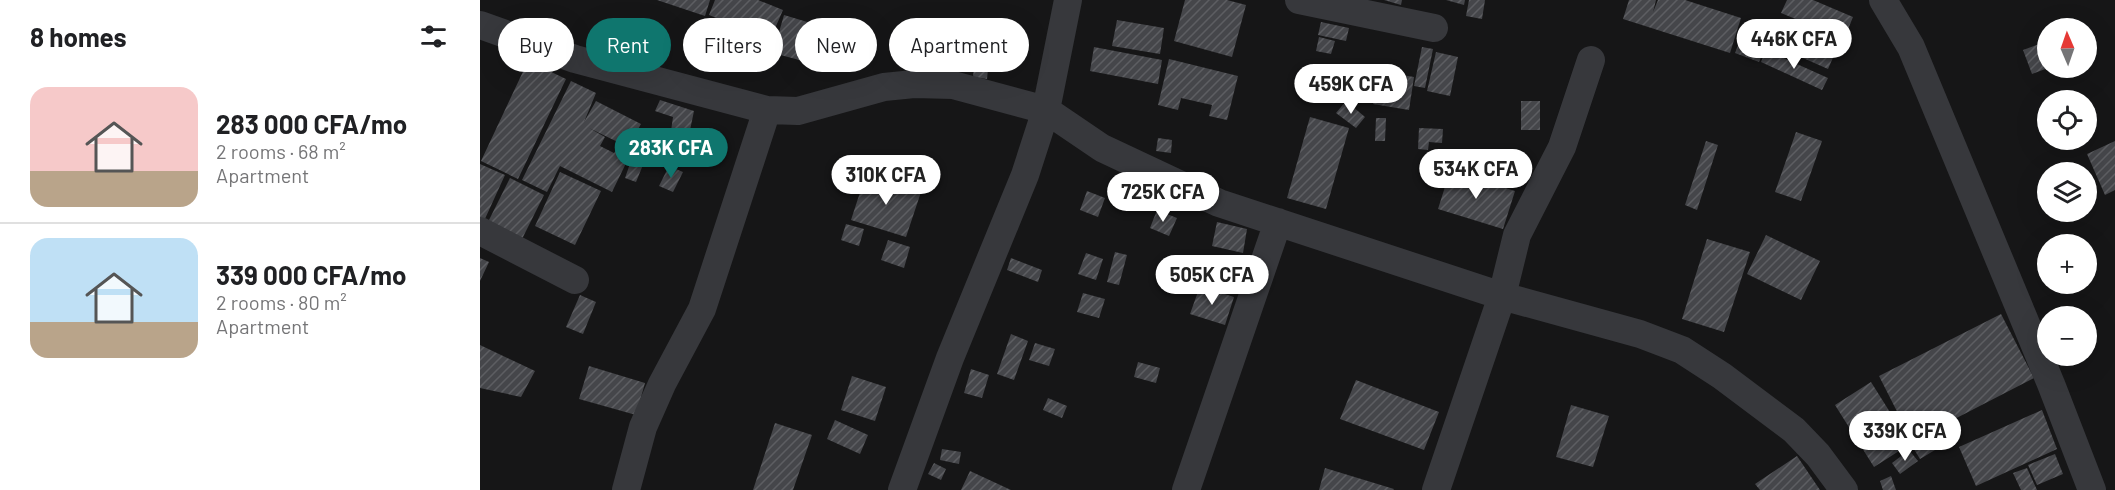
<!DOCTYPE html>
<html lang="en">
<head>
<meta charset="utf-8">
<style>
	body { margin:0; font-family:Barlow,sans-serif; background:#f6f6f6; color:#202124; height:100vh; display:flex; flex-direction:column; font-size:22px; white-space:nowrap }
	* { box-sizing:border-box; margin:0 }
	p { font-size:20px; color:#757577 }
	.icon { flex:none; width:33px; height:33px; fill:none; stroke:currentColor; stroke-width:2; stroke-linecap:round; stroke-linejoin:round }
	.map { position:relative; flex:1; overflow:hidden }
	.details { display:flex; flex-direction:column; background:#fff; width:480px }
	.details>* { flex:none }
	.top-card { position:absolute; left:18px; top:18px; width:570px; height:54px; display:flex; gap:12px }
	.needle { width:39px; rotate:358deg }
	.fabs { position:absolute; left:1557px; top:18px; display:grid; gap:12px }
	.fabs a { display:grid; place-items:center; width:60px; height:60px; border-radius:50%; background:#fff; box-shadow:0 6px 24px #0002; font-size:30px }
	.price { position:absolute; translate:-50% -51px; padding:0 14px; border-radius:21px; background:#fff; color:#222; font-size:20px; line-height:39px; filter:drop-shadow(0 2px 3px #0008) }
	.price::after { content:''; position:absolute; left:50%; top:36px; width:18px; height:14px; margin-left:-9px; background:inherit; clip-path:polygon(0 0,100% 0,50% 100%) }
	.price.active { background:#0f766e; color:#fff }
	ul { padding:0; list-style:none }
	li { display:flex; align-items:center; gap:18px; height:150px; padding:0 30px }
	li+li { border-top:2px solid #e0e0e0 }
	li span { display:grid; place-items:center; flex:none; width:168px; height:120px; border-radius:18px; color:#555 }
	li>.icon { margin-inline-start:auto }
	span .icon { width:72px; height:72px; fill:#fffc; stroke-width:1 }
	li b { font-size:26px }
	h2 { display:flex; justify-content:space-between; align-items:center; height:72px; padding:0 30px; font-size:26px }
	.chip { padding:0 21px; border-radius:27px; background:#fff; box-shadow:0 6px 24px #0002; font-size:21px; line-height:54px }
	.chip.active { background:#0f766e; color:#fff }
	main { display:flex; flex:1; min-height:0 }
	.map>svg:first-child { display:block }
	.building { fill:url(#building-hatch) }
	.lines { fill:none; stroke-linecap:round; stroke-linejoin:round }
	.minor { stroke:#37383c; stroke-width:28 }
</style>
</head>
<body>
<main>
<section class="details">
<h2>8 homes<svg class="icon" aria-label="filters" viewBox="0 0 24 24"><path d="M4 7h16M4 17h16"/><circle cx="9" cy="7" r="2"/><circle cx="15" cy="17" r="2"/></svg></h2>
<ul>
<li><span style="background:linear-gradient(#f6c9c9 70%,#b9a48a 0)"><svg class="icon" aria-label="home" viewBox="0 0 24 24"><path d="M3 11l9-7 9 7M6 9v11h12V9"/></svg></span><div><b>283 000 CFA/mo</b><p>2 rooms · 68 m²</p><p>Apartment</p></div></li>
<li><span style="background:linear-gradient(#bfe0f5 70%,#b9a48a 0)"><svg class="icon" aria-label="home" viewBox="0 0 24 24"><path d="M3 11l9-7 9 7M6 9v11h12V9"/></svg></span><div><b>339 000 CFA/mo</b><p>2 rooms · 80 m²</p><p>Apartment</p></div></li>
</ul>
</section>
<div class="map">
<svg width="1635" height="490" viewBox="0 0 1635 490">
	<defs>
		<pattern id="building-hatch" width="6" height="6" patternUnits="userSpaceOnUse" patternTransform="scale(1.5)"><rect width="6" height="6" fill="#45464a"/><path d="M-1 1l2-2M0 6l6-6M5 7l2-2" fill="none" stroke="#5d5e62"/></pattern>
	</defs>
	<rect width="100%" height="100%" fill="#161617"/>
	<path class="building" d="M177,0H230L225,16Z
		M235,0H278L303,10L290,40L229,15Z
		M705,0H747L766,5L752,57L694,41Z
		M904,0H922L921,5Z
		M966,0H985L984,5Z
		M989,0H1005L1002,19L986,16Z
		M1149,0H1176L1173,12L1178,0H1205L1261,18L1250,53L1143,19Z
		M1307,0H1333L1373,17L1364,39L1301,13Z
		M304,15L334,24L323,61L293,53Z
		M1299,19L1359,44L1348,69L1289,43L1291,34Z
		M637,20L684,28L680,54L632,46Z
		M841,22L869,28L866,41L838,35Z
		M1266,25L1291,34L1279,62L1255,53Z
		M839,37L855,41L851,54L836,51Z
		M1559,44L1568,68L1552,74L1543,50Z
		M614,47L682,60L678,84L610,71Z
		M942,47L953,49L945,88L934,86Z
		M1286,50L1348,78L1342,90L1281,62Z
		M956,52L978,57L970,96L947,91Z
		M689,59L758,76L747,120L729,116L732,105L701,98L698,110L678,105Z
		M48,61L86,79L38,179L1,161Z
		M494,67L508,69L507,79L493,77Z
		M898,71L934,77L929,110L893,104Z
		M91,81L116,93L104,122L116,101L161,124L148,147L109,128L125,137L120,146L134,153L138,147L151,153L132,192L80,166L67,192L42,180Z
		M180,100L214,111L209,135L191,131L193,117L175,111Z
		M866,101L885,117L876,128L856,113Z
		M1041,101H1060V130H1041Z
		M830,117L869,128L846,209L807,198Z
		M896,118H906L905,141H895Z
		M939,128L963,129L962,143L949,142L948,150L938,149Z
		M1316,132L1342,141L1321,201L1295,192Z
		M678,138L692,140L691,153L676,151Z
		M1226,141L1238,145L1217,210L1205,205Z
		M1635,141V190L1625,195L1607,154Z
		M153,155L165,160L156,182L145,178Z
		M0,164L25,175L4,221L0,219Z
		M189,166L203,172L193,192L179,186Z
		M970,171L1035,191L1023,229L958,209Z
		M80,172L121,191L95,245L55,226Z
		M386,174L441,192L426,237L371,220Z
		M30,178L64,195L42,239L8,222Z
		M642,178L667,187L661,204L636,195Z
		M607,191L625,198L618,217L600,210Z
		M677,210L697,218L689,236L670,228Z
		M737,222L767,229L763,253L732,246Z
		M366,224L384,229L379,246L361,240Z
		M1286,235L1340,261L1321,300L1267,274Z
		M1227,239L1270,252L1244,332L1202,319Z
		M408,240L430,247L424,268L401,260Z
		M635,252L647,255L639,285L627,282Z
		M606,253L623,259L616,280L598,274Z
		M0,258L9,262L0,281Z
		M531,258L562,270L558,282L527,270Z
		M720,286L754,297L745,325L710,314Z
		M603,293L625,299L619,318L597,312Z
		M100,295L116,302L103,334L86,327Z
		M1521,314L1554,378L1432,441L1399,376Z
		M531,334L548,341L534,380L517,374Z
		M555,343L575,349L569,366L549,360Z
		M0,345L55,371L41,397L0,388Z
		M658,362L680,368L676,383L654,377Z
		M109,366L165,383L156,415L99,399Z
		M491,369L509,375L502,398L484,393Z
		M372,376L406,387L395,421L361,410Z
		M876,380L959,412L944,450L860,419Z
		M1391,382L1430,444L1394,467L1355,405Z
		M568,398L587,406L582,418L563,410Z
		M1091,405L1129,416L1113,467L1076,457Z
		M1562,410L1577,449L1496,486L1479,447Z
		M355,420L388,435L380,454L347,439Z
		M295,423L332,435L313,490H273Z
		M1467,425L1475,438L1440,459L1432,446Z
		M462,449L481,452L479,464L460,460Z
		M1429,450L1438,461L1420,474L1412,463Z
		M1575,454L1583,474L1557,485L1548,465Z
		M1317,456L1340,490H1280L1275,484Z
		M454,463L466,469L461,480L448,474Z
		M845,468L914,489L913,490H839Z
		M1547,468L1557,490H1541L1533,473Z
		M490,471L531,490H481Z
		M1411,476L1416,490H1403L1400,481Z"/>
	<g class="lines">
		<path class="minor" d="M819,0L954,28
			M1403,0L1431,47L1571,384L1612,490
			M0,25L95,59L287,110L318,111L404,87L434,84L473,85L566,110L622,148L739,203L1022,296L1160,334L1202,350L1242,376L1314,430L1338,455L1364,490
			M0,231L95,280
			M146,490L163,427L182,384L222,309L287,110
			M422,490L470,358L545,175L566,110L588,0
			M706,490L798,222
			M956,490L1022,296L1037,235L1082,147L1111,60"/>
	</g>
</svg>
<div class="fabs">
<a><svg class="needle" viewBox="-14 -14 28 28"><path d="M0-13l5 13h-10z" fill="#e53935"/><path d="M0 13l5-13h-10z" fill="#757577"/></svg></a>
<a><svg class="icon" aria-label="locate" viewBox="0 0 24 24"><circle cx="12" cy="12" r="6"/><path d="M12 2v4M12 18v4M2 12h4M18 12h4"/></svg></a>
<a><svg class="icon" aria-label="layers" viewBox="0 0 24 24"><path d="M12 4l9 5-9 5-9-5zM3 14l9 5 9-5"/></svg></a>
<a>+</a>
<a>−</a>
</div>
<b class="price" style="left:1314px;top:70px">446K CFA</b>
<b class="price" style="left:871px;top:115px">459K CFA</b>
<b class="price active" style="left:191px;top:179px">283K CFA</b>
<b class="price" style="left:996px;top:200px">534K CFA</b>
<b class="price" style="left:406px;top:206px">310K CFA</b>
<b class="price" style="left:683px;top:223px">725K CFA</b>
<b class="price" style="left:732px;top:306px">505K CFA</b>
<b class="price" style="left:1425px;top:462px">339K CFA</b>
<div class="top-card">
<a class="chip">Buy</a>
<a class="chip active">Rent</a>
<a class="chip">Filters</a>
<a class="chip">New</a>
<a class="chip">Apartment</a>
</div>
</div>
</main>
</body>
</html>
